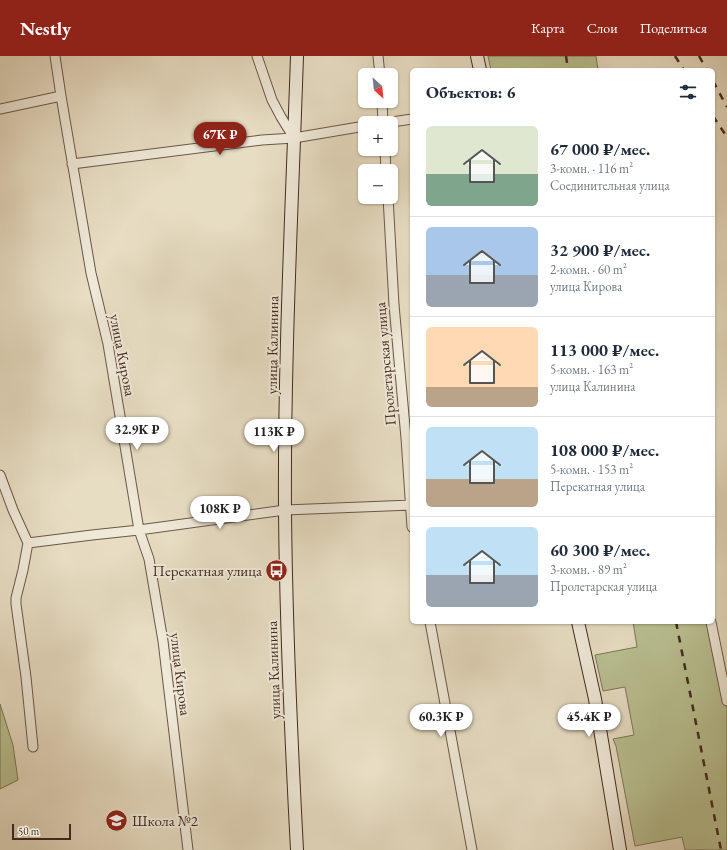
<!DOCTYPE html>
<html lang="ru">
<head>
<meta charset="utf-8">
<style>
	body { margin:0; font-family:"EB Garamond",serif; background:#f6f6f7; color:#1f2937; height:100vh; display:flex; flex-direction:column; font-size:15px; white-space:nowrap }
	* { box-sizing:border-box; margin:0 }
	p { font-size:13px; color:#747a83 }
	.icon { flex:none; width:22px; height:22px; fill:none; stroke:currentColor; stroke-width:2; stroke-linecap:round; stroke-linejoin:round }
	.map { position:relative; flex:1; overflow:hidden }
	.side { position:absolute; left:410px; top:12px; width:305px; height:556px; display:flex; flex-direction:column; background:#fff; border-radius:6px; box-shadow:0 1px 3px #0004 }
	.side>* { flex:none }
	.needle { width:26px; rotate:153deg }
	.controls { position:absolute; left:358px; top:12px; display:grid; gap:8px }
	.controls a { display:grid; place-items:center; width:40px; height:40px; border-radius:6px; background:#fff; box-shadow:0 1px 3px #0004; font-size:20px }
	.scale { position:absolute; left:12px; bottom:10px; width:59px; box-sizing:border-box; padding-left:4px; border:2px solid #432a1f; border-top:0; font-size:11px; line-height:14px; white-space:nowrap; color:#432a1f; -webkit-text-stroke:3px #efe9d8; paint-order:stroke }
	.price { position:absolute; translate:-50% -34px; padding:0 9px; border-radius:14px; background:#fff; color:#222; font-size:13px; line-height:26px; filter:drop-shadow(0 1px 2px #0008) }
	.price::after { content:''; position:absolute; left:50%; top:24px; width:12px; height:9px; margin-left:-6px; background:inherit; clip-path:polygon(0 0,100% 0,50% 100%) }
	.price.selected { background:#8f2418; color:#fff }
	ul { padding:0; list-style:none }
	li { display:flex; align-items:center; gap:12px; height:100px; padding:0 16px }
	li+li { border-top:1px solid #e0e1e3 }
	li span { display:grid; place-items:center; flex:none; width:112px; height:80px; border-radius:6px; color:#555 }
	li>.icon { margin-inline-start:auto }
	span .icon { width:48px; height:48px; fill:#fffc; stroke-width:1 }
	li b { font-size:17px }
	h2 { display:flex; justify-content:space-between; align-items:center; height:48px; padding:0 16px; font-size:17px }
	header { display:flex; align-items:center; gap:24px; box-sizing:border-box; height:56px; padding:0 20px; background:#8f2418; color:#fff }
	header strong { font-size:19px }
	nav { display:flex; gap:22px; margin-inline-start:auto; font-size:14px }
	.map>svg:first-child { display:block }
	.green { fill:#b9c091; stroke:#7e7558 }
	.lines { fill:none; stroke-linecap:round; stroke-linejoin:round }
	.street-casing { stroke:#6c5748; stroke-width:11 }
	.secondary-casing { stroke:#432a1f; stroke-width:14 }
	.street { stroke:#efe9d8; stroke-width:9 }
	.secondary { stroke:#efe9d8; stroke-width:12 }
	.rail { stroke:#432a1f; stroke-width:2.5; stroke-dasharray:7 7; stroke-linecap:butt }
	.labels { text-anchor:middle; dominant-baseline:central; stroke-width:4; stroke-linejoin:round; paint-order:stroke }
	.street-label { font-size:15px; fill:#432a1f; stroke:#efe9d8 }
	.poi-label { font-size:15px; fill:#432a1f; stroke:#efe9d8; text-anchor:end }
</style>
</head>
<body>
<header>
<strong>Nestly</strong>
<nav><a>Карта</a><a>Слои</a><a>Поделиться</a></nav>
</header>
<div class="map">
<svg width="727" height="794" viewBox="0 0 727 794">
	<rect width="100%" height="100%" fill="#e7ddc3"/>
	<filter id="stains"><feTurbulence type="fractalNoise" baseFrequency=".005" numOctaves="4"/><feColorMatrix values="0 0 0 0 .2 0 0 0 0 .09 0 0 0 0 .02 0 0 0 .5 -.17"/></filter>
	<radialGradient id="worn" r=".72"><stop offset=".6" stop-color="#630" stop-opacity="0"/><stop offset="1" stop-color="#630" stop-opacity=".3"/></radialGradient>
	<path class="green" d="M488,0H596L598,14H491Z
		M633,566H711L727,645V794H685L682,781L635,790L616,690L613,683L634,679L625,631L603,635L595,599L637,591Z
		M0,648L13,689L18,724L0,733Z"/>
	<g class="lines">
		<defs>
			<path id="street" d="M55,0L61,40L91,217L108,288L139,474L149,503L163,585L188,794
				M257,0L272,44L281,61L294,82
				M378,0L380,19
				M382,45L383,67
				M0,53L61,40
				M385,67L412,63
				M385,93L386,115
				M72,108L262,84L294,82L365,70
				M388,141L394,249L406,382L412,471
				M0,419L13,454L28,487L23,514L16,542V548L26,621L33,691
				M28,487L92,479L139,474L285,454L412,449
				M430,566L472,794
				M711,566L727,645"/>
			<path id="secondary" d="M297,0C292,151 284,303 285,455C286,568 291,681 297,794
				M477,0L480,14
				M578,566L595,643L620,794"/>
		</defs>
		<use href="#street" class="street-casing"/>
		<use href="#secondary" class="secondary-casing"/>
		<use href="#street" class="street"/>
		<use href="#secondary" class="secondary"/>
		<path class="rail" d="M566,0L568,14
			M675,0L684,14
			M699,0L707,14
			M713,25L727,51
			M713,60L727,81
			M676,566L721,794"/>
	</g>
	<defs>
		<symbol id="bus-disc" viewBox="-11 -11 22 22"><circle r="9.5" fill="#8f2418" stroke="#efe9d8"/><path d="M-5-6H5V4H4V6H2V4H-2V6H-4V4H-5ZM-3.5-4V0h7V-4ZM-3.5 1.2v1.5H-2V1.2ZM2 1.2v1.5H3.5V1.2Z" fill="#fff"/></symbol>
		<symbol id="school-disc" viewBox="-11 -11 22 22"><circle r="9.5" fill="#8f2418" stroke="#efe9d8"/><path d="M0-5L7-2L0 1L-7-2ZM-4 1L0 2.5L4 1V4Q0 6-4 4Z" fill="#fff"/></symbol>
	</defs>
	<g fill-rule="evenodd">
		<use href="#bus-disc" x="264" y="502" width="25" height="25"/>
		<use href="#school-disc" x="104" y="752" width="25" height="25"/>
	</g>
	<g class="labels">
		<g class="street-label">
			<text transform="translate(272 289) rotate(-89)">улица Калинина</text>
			<text transform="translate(123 299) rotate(79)">улица Кирова</text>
			<text transform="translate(385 308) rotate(-95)">Пролетарская улица</text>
			<text transform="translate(273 614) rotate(-92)">улица Калинина</text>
			<text transform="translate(181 618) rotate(83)">улица Кирова</text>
		</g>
		<g class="poi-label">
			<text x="262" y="514">Перекатная улица</text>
			<text x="132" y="764" text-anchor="start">Школа №2</text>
		</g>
	</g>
	<rect width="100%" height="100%" filter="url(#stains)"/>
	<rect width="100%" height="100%" fill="url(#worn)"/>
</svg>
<div class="controls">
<a><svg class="needle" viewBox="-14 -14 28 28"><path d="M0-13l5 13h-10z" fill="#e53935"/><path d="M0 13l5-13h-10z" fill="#747a83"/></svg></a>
<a>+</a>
<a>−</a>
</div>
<div class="scale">50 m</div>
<b class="price selected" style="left:220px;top:100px">67K ₽</b>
<b class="price" style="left:137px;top:395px">32.9K ₽</b>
<b class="price" style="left:274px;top:397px">113K ₽</b>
<b class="price" style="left:220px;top:474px">108K ₽</b>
<b class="price" style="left:441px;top:682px">60.3K ₽</b>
<b class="price" style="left:589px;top:682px">45.4K ₽</b>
<section class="side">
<h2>Объектов: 6<svg class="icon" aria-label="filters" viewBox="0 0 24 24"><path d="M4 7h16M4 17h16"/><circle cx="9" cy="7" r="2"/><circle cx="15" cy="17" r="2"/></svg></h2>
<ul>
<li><span style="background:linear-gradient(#dfe7d0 60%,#7fa58c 0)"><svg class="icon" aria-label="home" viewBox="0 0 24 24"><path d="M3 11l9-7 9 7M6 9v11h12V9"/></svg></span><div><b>67 000 ₽/мес.</b><p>3-комн. · 116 m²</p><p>Соединительная улица</p></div></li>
<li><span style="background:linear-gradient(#a9c7e8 60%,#9aa5b1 0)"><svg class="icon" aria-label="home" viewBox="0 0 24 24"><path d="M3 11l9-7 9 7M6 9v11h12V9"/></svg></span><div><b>32 900 ₽/мес.</b><p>2-комн. · 60 m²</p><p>улица Кирова</p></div></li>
<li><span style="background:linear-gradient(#ffd9b3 75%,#b9a48a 0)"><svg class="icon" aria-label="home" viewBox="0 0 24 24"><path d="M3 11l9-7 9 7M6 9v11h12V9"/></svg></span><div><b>113 000 ₽/мес.</b><p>5-комн. · 163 m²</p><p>улица Калинина</p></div></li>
<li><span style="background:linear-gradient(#bfe0f5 65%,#b9a48a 0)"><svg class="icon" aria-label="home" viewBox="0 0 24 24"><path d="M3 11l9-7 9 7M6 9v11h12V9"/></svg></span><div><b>108 000 ₽/мес.</b><p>5-комн. · 153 m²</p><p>Перекатная улица</p></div></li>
<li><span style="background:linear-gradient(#bfe0f5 60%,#9aa5b1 0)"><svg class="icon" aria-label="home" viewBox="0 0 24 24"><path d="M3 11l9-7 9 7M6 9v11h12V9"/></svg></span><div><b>60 300 ₽/мес.</b><p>3-комн. · 89 m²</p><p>Пролетарская улица</p></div></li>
</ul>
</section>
</div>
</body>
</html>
